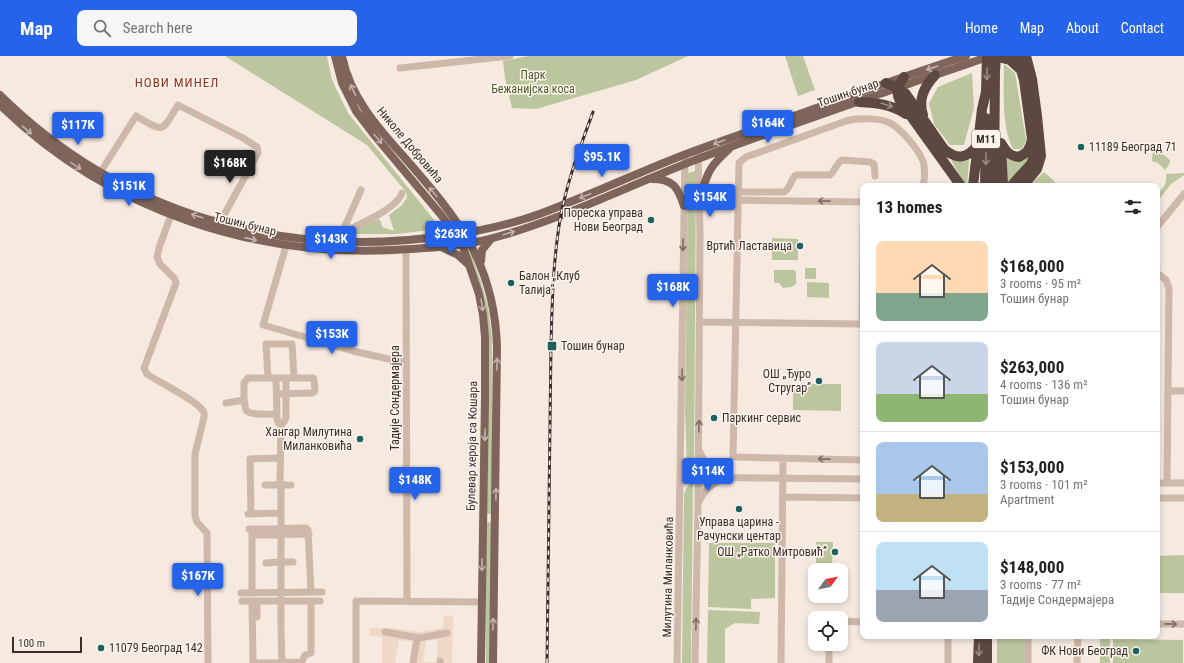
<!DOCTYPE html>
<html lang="en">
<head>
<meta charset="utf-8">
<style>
	body { margin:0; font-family:"Roboto Condensed",sans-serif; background:#f6f6f6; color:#202124; height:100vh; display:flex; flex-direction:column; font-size:15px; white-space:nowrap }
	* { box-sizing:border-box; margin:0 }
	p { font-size:13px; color:#757577 }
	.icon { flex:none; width:22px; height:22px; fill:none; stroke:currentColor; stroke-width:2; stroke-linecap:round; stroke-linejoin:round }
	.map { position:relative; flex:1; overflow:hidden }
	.sheet { position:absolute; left:860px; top:127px; width:300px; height:456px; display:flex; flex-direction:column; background:#fff; border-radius:8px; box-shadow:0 2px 6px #0003 }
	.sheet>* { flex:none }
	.needle { width:26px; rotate:58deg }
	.fabs { position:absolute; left:808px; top:507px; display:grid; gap:8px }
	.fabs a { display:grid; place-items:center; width:40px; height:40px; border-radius:8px; background:#fff; box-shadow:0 2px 6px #0003; font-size:20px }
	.scale { position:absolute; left:12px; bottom:10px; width:70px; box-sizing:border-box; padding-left:4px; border:2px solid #3c2e2a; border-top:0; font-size:11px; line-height:14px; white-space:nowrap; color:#3c2e2a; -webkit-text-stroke:3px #fcf4ed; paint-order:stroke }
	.price { position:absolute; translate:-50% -34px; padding:0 9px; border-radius:4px; background:#2563eb; color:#fff; font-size:13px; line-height:26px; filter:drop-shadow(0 1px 2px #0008) }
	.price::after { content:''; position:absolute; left:50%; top:24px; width:12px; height:9px; margin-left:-6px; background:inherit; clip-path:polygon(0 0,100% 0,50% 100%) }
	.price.on { background:#222; color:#fff }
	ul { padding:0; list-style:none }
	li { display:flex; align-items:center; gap:12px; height:100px; padding:0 16px }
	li+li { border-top:1px solid #e0e0e0 }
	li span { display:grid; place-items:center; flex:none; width:112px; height:80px; border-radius:8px; color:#555 }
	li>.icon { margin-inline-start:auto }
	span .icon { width:48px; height:48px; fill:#fffc; stroke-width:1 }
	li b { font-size:17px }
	h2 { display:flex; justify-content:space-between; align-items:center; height:48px; padding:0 16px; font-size:17px }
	header { display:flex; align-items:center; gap:24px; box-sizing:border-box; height:56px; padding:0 20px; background:#2563eb; color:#fff }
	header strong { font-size:19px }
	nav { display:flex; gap:22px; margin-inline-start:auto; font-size:14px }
	.search { width:280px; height:36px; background:#f6f6f6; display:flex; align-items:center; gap:10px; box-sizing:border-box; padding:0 14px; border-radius:8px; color:#757577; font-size:15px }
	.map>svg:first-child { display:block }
	.green { fill:#bbc69e }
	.plaza { fill:#eed9c6; fill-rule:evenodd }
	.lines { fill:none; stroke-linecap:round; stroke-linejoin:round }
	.minor { stroke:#ceb8aa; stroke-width:7 }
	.major { stroke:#7e645a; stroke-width:8 }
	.highway { stroke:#5d4741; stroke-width:10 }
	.rail-casing { stroke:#3c2e2a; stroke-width:3 }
	.rail { stroke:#fcf4ed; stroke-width:1.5; stroke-dasharray:4.5; stroke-linecap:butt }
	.highway-bridge { stroke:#5d4741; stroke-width:10 }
	.oneway { stroke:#c3b3ab }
	.oneway2 { stroke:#9d8c86 }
	.oneway3 { stroke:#7e6c64 }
	.poi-dot { fill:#1c6160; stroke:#fcf4ed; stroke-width:1.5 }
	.labels { text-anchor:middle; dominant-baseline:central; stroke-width:3; stroke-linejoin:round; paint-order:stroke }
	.shield { fill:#fcf4ed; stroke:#766964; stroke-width:1 }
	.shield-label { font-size:11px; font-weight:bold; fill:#3c2e2a }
	.park-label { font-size:12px; fill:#4e5c2c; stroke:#fcf4ed }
	.street-label { font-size:12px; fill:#3c2e2a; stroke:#fcf4ed }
	.poi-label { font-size:12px; fill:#3c2e2a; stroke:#fcf4ed; text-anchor:end }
	.neighbourhood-label { font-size:13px; letter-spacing:1px; fill:#91301d; stroke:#fcf4ed }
</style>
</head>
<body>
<header>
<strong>Map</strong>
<div class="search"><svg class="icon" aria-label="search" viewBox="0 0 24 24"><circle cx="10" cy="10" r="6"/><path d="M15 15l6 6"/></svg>Search here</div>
<nav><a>Home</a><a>Map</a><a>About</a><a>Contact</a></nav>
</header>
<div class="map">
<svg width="1184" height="607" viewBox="0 0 1184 607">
	<rect width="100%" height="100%" fill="#f5e9e0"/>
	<path class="green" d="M225,0H327L332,24L348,57L435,165V169L430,174L397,178H348L351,175L379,163L381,166L382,171L394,175L389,159L401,150L407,142L406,136L367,89Z
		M529,0H688L636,24L536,53L512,52L505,22L503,5Z
		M785,0H803L815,34L798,40Z
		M1004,8L1015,17L1026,84L1022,93H1013C1001,70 1004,34 1004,8Z
		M972,17L974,52L964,89H950L934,68L929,47L938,31Z
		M1153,90L1170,104V107L1165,114L1158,107L1152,105Z
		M1007,96L1033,99L1007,129Z
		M969,103L967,130H966L951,104Z
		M696,115L694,411H687L685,355L688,117Z
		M1044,116L1054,125L1056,130H1029Z
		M1184,117V119L1171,128L1157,146V137C1164,133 1167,127 1166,118Z
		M772,182L798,183V204H772Z
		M471,198L480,222L488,251L492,281V458H487V278L468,199Z
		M805,212H816V223H805Z
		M774,214H795L796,216V228L791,231L783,232L779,227H774Z
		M807,226L829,227V242L807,241Z
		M793,328H841V355L793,354Z
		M692,426H693L691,607H682L684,438L686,433Z
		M489,466L492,467L490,607H486V467Z
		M816,486H833L832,514H816Z
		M709,487H775V542L751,543V553L708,551Z
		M1184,499V537H1157V500Z
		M815,540H832V547L815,546Z
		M708,554L760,556L759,568L735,567L725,573V607H707Z
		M997,580H1025V607H997Z
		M1100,583H1110V607H1100Z
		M1113,583L1183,584V607H1113Z"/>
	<path class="plaza" d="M444,559L453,560L452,607H410L413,586L399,584L395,607H382V581L369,580L370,572H394L419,576L443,572ZM437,583V606H423L426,585Z"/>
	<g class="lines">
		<path class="minor" d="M400,12L510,0
			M98,120L136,60C165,77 161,77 178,49L243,82L257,91L258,97L218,170
			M737,136H784C791,132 790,124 796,119H830C835,115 836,108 842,104L870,106L874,108L875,120
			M737,144L863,146
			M171,159L159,192L157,201L160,208L175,223L176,227L144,312L147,318C158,326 198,345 203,355C205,357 204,358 204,361L195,398V460L197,466L207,477L208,607
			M1157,171L1184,138
			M344,176C359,168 397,153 402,137
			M338,186L361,134
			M286,190L263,269L353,295L406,307
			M406,194L407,545
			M1157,217L1166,224L1169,232L1167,427
			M700,266L862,268L863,170
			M268,322L266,288H292L294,322
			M276,322L277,363L278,367L281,368L280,427L278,429L281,431L283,429L280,427
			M1169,335H1184
			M244,344C245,347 245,352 246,354C250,360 270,358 277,358
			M226,347L244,344V327L248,322H313L314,323L315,335L312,337L277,338
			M281,368L284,366L286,362V322
			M700,396C705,410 714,414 726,421
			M863,404L733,401L739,107L746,101L846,65C857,62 878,62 888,66C901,72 918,93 923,105C925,113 925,122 923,130
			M681,421L863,423
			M1157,427H1184
			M265,429H278
			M283,429H291
			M281,431V504L279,506L281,509L283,506L281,504
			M783,441L863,442
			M1157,442H1184
			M699,446C703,434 713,428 724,422
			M248,458L281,457
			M251,458L250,403L280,402
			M249,473L306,472L308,474L311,536
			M252,479L309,478
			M283,506H293
			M266,507L279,506
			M281,509V571
			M241,537L322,536
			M252,537V473
			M242,545H320
			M252,545L253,605L257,607L302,606L305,599L311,597V545
			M252,563L257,561V545
			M841,565L863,566
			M1157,568H1184
			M281,575L282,606
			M385,576L419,582L447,577
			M356,607V545L482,546
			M413,607L417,582
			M440,607V605
			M677,607L685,99
			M695,607L698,450L700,176L698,94
			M781,607L783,402
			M829,607V588
			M948,607V580
			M1028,607V580
			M1077,607L1078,580"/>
		<path class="major" d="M335,0L342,27L356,55L375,80L442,160L462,188L479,238L483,259L485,281V342L481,607
			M342,0C350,41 378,72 405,102C458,163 494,206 497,290L493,607
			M0,39C121,158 284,205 450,179C474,176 498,171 521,164C535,160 548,155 560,150C601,134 640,116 681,100C723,84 766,70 808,55C861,36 913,17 966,0
			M0,49C108,155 260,205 410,193C436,191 463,190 489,183C563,164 631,128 703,101C773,75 843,51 914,26C939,17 964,10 989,0
			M652,123C673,123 678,131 684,150
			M700,141C708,116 709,111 729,93
			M443,192L458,199L469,209
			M481,205L482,194L491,183"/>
		<path class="highway" d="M994,0L1010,4L1020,13
			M904,21C898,30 895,36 900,45L961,130
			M886,27L894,30L906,38L944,93C957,104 966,103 977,90
			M859,46C876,47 891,48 906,58
			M923,59C918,43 924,31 935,19
			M1001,87C1006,96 1010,100 1019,101L1027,96L1030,90L1032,83L1024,24L1017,0
			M1001,88L1003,130
			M973,130L982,53L986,36
			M985,130L986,62
			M994,130L995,15
			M1011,130L1031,108L1038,91
			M1023,130L1037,113L1041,100L1037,60L1032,23L1026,0
			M978,607L979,580
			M987,607V580"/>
		<defs>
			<path id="rail" d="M547,607L551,289C552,249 553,209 559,170C565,131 579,94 593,56"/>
		</defs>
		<use href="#rail" class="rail-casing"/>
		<use href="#rail" class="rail"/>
		<path class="highway-bridge" d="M995,15L996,0
			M986,36L987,0"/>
	</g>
	<defs><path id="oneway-shaft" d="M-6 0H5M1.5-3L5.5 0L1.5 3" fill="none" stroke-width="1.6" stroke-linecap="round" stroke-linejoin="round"/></defs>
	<g class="oneway">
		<use href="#oneway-shaft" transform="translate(932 12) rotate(161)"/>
		<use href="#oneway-shaft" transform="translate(353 34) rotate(-116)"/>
		<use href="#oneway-shaft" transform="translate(27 74) rotate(41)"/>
		<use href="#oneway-shaft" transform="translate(378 83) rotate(50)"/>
		<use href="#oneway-shaft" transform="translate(719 86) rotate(160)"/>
		<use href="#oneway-shaft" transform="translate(76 110) rotate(34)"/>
		<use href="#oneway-shaft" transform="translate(433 136) rotate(-130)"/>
		<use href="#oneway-shaft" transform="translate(585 140) rotate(158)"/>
		<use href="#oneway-shaft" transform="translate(197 160) rotate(-162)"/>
		<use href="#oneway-shaft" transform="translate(509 177) rotate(-17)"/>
		<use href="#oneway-shaft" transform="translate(251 183) rotate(13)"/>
		<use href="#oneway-shaft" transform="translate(482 249) rotate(80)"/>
		<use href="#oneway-shaft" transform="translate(497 308) rotate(-89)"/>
		<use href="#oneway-shaft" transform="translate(485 379) rotate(91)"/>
		<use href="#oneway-shaft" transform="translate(496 438) rotate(-89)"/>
		<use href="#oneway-shaft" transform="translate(482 509) rotate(91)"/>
		<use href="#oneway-shaft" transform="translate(493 568) rotate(-89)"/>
	</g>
	<g class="oneway2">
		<use href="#oneway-shaft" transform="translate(987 18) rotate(91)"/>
		<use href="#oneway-shaft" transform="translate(887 49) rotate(17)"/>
		<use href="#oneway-shaft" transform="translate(986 103) rotate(91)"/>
		<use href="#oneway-shaft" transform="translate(979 594) rotate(91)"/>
	</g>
	<g class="oneway3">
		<use href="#oneway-shaft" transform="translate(824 145) rotate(-179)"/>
		<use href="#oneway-shaft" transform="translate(683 189) rotate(91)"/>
		<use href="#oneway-shaft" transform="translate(682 319) rotate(91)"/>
		<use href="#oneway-shaft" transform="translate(699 370) rotate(-89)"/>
		<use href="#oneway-shaft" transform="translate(824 403) rotate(-179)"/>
		<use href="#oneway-shaft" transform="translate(696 568) rotate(-89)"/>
		<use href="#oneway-shaft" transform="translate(1171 568) rotate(1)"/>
	</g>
	<g class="poi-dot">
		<circle cx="1081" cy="91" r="4"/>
		<circle cx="651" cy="164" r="4"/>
		<circle cx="800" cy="190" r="4"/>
		<circle cx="511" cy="227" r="4"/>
		<rect x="547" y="285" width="10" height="10" rx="2"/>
		<circle cx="819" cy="325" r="4"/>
		<circle cx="714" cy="362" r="4"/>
		<circle cx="360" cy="383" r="4"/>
		<circle cx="739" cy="453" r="4"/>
		<circle cx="835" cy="496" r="4"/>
		<circle cx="101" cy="592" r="4"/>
		<circle cx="1136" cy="595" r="4"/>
	</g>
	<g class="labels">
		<rect class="shield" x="972" y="74" width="28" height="18" rx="3"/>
		<g class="shield-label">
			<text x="986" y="83">M11</text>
		</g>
		<g class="park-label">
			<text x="533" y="19">Парк<tspan x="533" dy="14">Бежанијска коса</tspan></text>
		</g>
		<g class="street-label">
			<text transform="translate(848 37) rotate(-19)">Тошин бунар</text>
			<text transform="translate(410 89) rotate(50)">Николе Добровића</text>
			<text transform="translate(245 168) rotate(14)">Тошин бунар</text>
			<text transform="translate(395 342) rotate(-90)">Тадије Сондермајера</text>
			<text transform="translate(472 390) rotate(-89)">Булевар хероја са Кошара</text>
			<text transform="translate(668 521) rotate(-89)">Милутина Миланковића</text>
		</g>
		<g class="poi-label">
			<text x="1089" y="91" text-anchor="start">11189 Београд 71</text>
			<text x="643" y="157">Пореска управа<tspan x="643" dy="14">Нови Београд</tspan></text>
			<text x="792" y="190">Вртић Ластавица</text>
			<text x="519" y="220" text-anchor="start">Балон „Клуб<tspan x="519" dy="14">Талија”</tspan></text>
			<text x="561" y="290" text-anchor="start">Тошин бунар</text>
			<text x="811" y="318">ОШ „Ђуро<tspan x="811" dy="14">Стругар”</tspan></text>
			<text x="722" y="362" text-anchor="start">Паркинг сервис</text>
			<text x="352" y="376">Хангар Милутина<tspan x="352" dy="14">Миланковића</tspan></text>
			<text x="739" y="466" text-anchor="middle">Управа царина -<tspan x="739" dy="14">Рачунски центар</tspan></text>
			<text x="827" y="496">ОШ „Ратко Митровић”</text>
			<text x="109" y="592" text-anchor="start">11079 Београд 142</text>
			<text x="1128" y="595">ФК Нови Београд</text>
		</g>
		<g class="neighbourhood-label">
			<text x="177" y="26">НОВИ МИНЕЛ</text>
		</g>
	</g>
</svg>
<div class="fabs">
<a><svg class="needle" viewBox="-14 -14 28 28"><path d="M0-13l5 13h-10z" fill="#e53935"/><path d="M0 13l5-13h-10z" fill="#757577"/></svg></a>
<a><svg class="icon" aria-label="locate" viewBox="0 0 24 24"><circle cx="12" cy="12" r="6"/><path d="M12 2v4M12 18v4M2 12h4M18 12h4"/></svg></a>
</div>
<div class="scale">100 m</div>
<b class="price" style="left:768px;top:88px">$164K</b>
<b class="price" style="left:78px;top:90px">$117K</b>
<b class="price" style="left:602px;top:122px">$95.1K</b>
<b class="price on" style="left:230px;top:128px">$168K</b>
<b class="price" style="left:129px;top:151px">$151K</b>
<b class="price" style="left:710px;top:162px">$154K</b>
<b class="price" style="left:451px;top:199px">$263K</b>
<b class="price" style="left:331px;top:204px">$143K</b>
<b class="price" style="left:673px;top:252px">$168K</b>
<b class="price" style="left:332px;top:299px">$153K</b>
<b class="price" style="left:708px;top:436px">$114K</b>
<b class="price" style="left:415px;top:445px">$148K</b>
<b class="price" style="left:198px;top:541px">$167K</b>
<section class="sheet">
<h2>13 homes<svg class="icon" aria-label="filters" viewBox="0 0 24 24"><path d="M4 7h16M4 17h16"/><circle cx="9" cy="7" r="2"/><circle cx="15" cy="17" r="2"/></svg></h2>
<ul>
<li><span style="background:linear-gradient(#ffd9b3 65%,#7fa58c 0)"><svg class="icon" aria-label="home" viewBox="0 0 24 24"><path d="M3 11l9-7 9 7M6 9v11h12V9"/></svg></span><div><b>$168,000</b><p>3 rooms · 95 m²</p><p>Тошин бунар</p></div></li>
<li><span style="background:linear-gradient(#c9d6e8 65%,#8fb573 0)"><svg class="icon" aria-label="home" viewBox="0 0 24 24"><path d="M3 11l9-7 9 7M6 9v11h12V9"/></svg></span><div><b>$263,000</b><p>4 rooms · 136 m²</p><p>Тошин бунар</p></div></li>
<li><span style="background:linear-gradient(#a9c7e8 65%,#c2b280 0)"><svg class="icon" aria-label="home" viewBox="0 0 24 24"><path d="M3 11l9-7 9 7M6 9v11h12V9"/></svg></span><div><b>$153,000</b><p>3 rooms · 101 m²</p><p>Apartment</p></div></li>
<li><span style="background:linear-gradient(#bfe0f5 60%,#9aa5b1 0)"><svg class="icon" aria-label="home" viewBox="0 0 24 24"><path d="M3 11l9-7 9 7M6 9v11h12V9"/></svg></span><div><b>$148,000</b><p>3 rooms · 77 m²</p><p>Тадије Сондермајера</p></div></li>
</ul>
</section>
</div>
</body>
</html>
